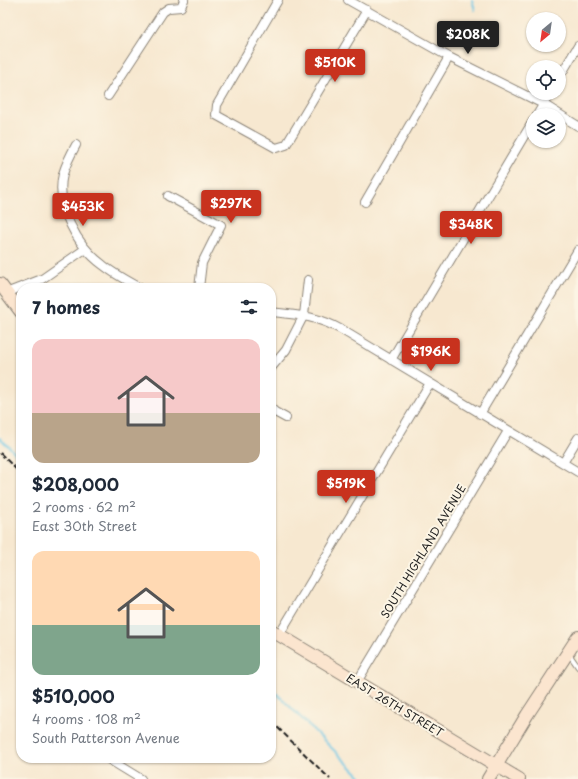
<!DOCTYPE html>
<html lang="en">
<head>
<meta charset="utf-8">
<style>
	body { margin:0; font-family:"Playpen Sans",sans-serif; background:#f2f2f3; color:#1f2937; height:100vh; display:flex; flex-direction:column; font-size:15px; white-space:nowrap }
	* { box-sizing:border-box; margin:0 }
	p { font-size:13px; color:#747a83 }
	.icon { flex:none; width:22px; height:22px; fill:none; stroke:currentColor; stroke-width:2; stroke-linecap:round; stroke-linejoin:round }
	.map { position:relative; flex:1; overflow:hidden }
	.side { position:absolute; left:16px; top:283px; width:260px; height:480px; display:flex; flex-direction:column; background:#fff; border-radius:16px; box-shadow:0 1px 3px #0004 }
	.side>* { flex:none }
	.needle { width:26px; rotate:209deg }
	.controls { position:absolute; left:526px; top:12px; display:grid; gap:8px }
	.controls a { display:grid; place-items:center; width:40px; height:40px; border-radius:50%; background:#fff; box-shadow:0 1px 3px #0004; font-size:20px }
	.price { position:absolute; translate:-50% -34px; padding:0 9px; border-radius:4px; background:#c8321e; color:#fff; font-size:13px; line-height:26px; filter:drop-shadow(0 1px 2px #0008) }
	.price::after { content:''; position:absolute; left:50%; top:24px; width:12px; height:9px; margin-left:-6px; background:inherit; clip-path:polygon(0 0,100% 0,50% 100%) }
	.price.active { background:#222; color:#fff }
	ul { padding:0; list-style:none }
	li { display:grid; align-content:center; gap:8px; height:212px; padding:0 16px }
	li span { display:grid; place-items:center; height:124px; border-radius:12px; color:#555 }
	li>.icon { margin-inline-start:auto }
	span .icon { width:72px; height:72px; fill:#fffc; stroke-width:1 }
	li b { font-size:17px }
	h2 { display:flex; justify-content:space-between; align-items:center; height:48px; padding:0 16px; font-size:17px }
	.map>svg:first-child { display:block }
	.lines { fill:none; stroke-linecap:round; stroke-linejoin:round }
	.stream { stroke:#67c5e5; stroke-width:2 }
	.lane-casing { stroke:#8a8276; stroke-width:6 }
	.street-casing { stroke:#8a8276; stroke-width:10 }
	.secondary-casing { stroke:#8a8276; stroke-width:14 }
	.lane { stroke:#fff; stroke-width:4 }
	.street { stroke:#fff; stroke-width:8 }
	.secondary { stroke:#fbe5cf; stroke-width:12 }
	.rail { stroke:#1c1c1c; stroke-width:2; stroke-dasharray:6 3; stroke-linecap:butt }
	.labels { text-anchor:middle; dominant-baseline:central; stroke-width:4; stroke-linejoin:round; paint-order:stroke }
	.street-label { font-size:11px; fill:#1c1c1c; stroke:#fcf5e5 }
</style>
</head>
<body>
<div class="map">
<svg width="578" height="779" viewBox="0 0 578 779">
	<rect width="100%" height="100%" fill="#fcf5e5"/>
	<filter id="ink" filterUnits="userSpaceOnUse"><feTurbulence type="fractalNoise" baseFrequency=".025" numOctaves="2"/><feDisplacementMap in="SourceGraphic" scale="8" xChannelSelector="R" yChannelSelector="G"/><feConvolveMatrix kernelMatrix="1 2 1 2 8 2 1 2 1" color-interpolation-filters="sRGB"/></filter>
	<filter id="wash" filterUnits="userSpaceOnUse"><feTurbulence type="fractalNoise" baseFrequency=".012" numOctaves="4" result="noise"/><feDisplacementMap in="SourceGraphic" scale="16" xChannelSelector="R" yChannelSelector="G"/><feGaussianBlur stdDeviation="0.9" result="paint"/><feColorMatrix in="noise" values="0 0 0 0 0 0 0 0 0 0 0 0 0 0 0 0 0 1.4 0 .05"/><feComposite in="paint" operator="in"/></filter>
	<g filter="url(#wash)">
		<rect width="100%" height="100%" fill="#f7e8d0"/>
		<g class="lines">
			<path class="stream" d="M472,0L475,10
				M0,438L21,459
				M271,688L363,779"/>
		</g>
	</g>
	<g filter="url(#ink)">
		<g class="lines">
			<defs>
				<path id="lane" d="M569,654L578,667"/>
				<path id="street" d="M278,0L217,105L216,115L276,148L286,145L367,10
					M348,0L449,57L543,104L578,126
					M559,78L578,46
					M108,96L163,12L169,8L181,7L184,0
					M537,115L550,93
					M76,145C71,154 66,164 63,174C55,206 77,246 103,265C114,274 127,281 140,288
					M168,196L221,225L202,263L199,288
					M365,202L449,57
					M6,293L42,279L85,249
					M271,312C299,315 317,316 342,330L578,472
					M391,360L533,121
					M271,368L286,350L304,315L308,280
					M271,408L275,412L286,418
					M480,414L578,250
					M563,463L578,438
					M279,635L430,383
					M357,682L508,431
					M109,758L110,760L141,779"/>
				<path id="secondary" d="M0,284L21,312
					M271,630L519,779
					M488,779L527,715L578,637"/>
			</defs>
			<use href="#lane" class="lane-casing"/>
			<use href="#street" class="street-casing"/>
			<use href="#secondary" class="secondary-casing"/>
			<use href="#lane" class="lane"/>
			<use href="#street" class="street"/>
			<use href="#secondary" class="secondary"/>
			<path class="rail" d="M0,453L21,474
				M271,721L330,779"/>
		</g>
	</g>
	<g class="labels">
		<g class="street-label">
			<text transform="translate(423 551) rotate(-59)">SOUTH HIGHLAND AVENUE</text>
			<text transform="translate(395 705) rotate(31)">EAST 26TH STREET</text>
		</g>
	</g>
</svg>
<div class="controls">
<a><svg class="needle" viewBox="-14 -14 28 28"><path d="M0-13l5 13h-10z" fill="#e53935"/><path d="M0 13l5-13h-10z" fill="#747a83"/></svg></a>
<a><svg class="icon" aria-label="locate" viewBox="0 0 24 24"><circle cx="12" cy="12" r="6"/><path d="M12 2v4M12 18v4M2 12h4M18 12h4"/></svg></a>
<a><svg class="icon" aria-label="layers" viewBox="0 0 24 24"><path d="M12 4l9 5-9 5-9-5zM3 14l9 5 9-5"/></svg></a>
</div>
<b class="price active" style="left:468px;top:55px">$208K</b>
<b class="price" style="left:335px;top:83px">$510K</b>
<b class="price" style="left:231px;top:224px">$297K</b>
<b class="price" style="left:83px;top:227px">$453K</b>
<b class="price" style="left:471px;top:245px">$348K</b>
<b class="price" style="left:431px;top:372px">$196K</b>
<b class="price" style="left:346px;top:504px">$519K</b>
<section class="side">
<h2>7 homes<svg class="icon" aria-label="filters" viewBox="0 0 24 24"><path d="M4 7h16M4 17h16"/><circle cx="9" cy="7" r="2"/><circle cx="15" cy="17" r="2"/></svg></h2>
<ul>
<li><span style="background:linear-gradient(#f6c9c9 60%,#b9a48a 0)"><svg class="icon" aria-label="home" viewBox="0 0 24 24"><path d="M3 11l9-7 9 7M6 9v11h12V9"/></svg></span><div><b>$208,000</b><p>2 rooms · 62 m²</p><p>East 30th Street</p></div></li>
<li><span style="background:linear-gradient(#ffd9b3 60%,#7fa58c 0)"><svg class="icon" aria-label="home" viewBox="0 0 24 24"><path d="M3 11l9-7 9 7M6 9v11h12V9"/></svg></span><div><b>$510,000</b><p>4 rooms · 108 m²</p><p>South Patterson Avenue</p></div></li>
</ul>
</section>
</div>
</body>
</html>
